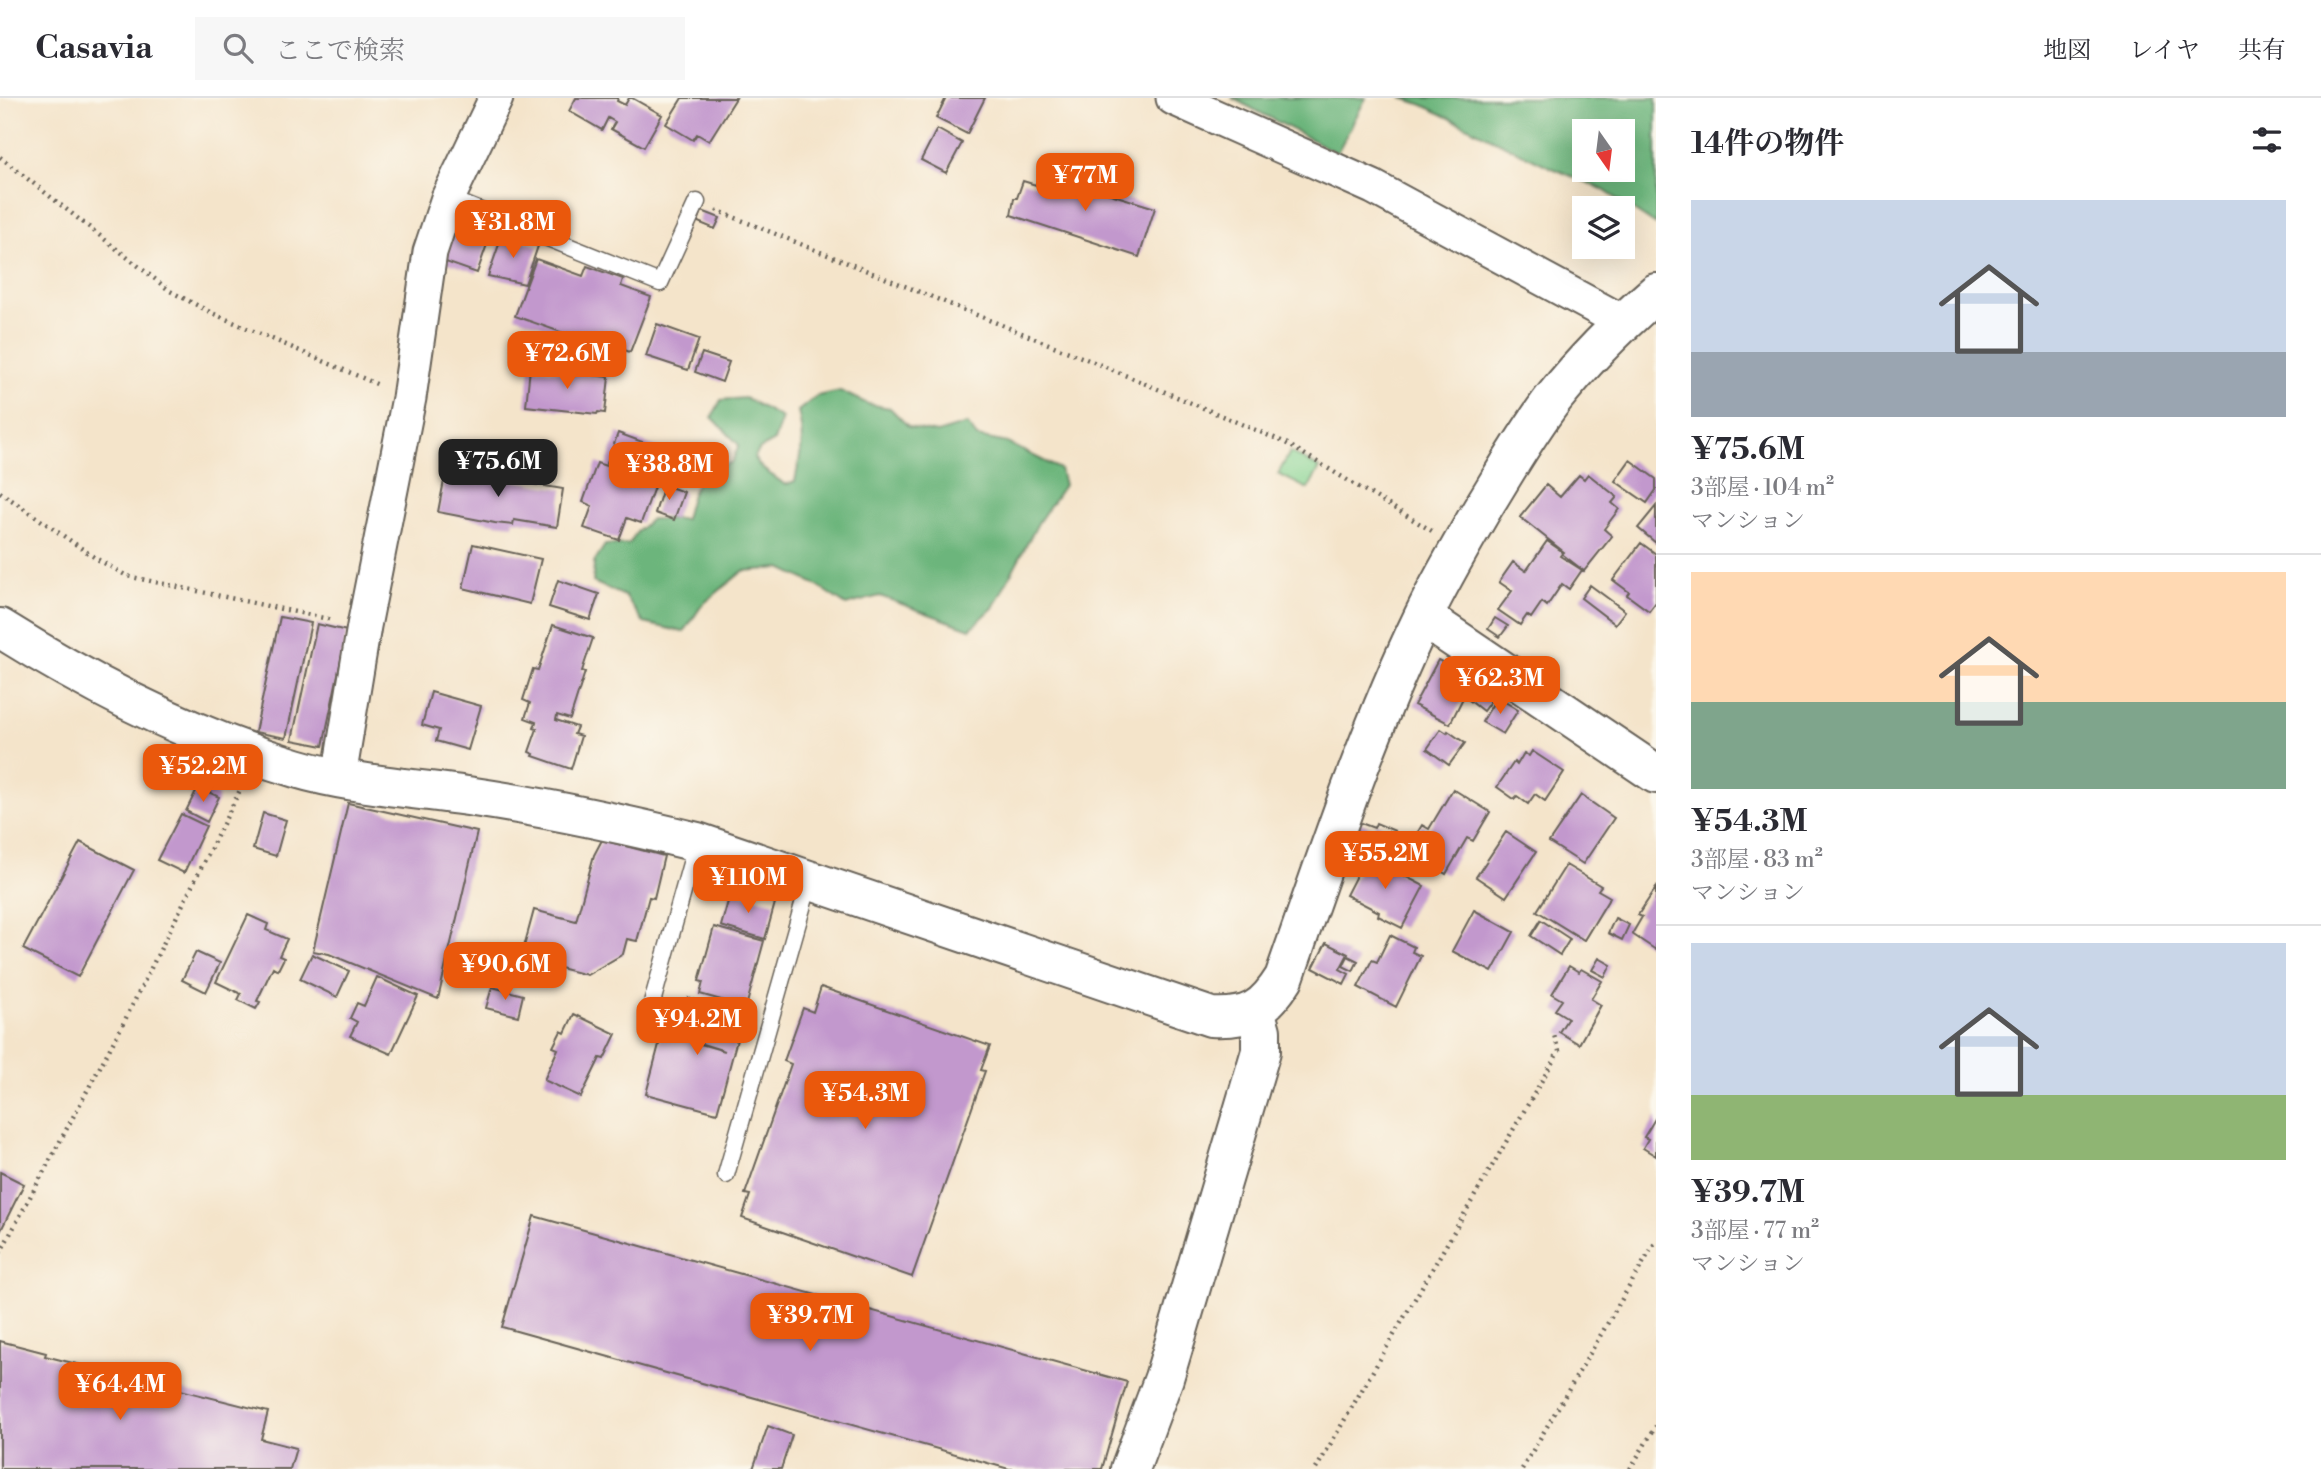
<!DOCTYPE html>
<html lang="ja">
<head>
<meta charset="utf-8">
<style>
	body { margin:0; font-family:"Libre Bodoni","Noto Serif JP",serif; background:#f7f7f7; color:#2b2b33; height:100vh; display:flex; flex-direction:column; font-size:26px; white-space:nowrap }
	* { box-sizing:border-box; margin:0 }
	p { font-size:23px; color:#7c7c81 }
	.icon { flex:none; width:38px; height:38px; fill:none; stroke:currentColor; stroke-width:2; stroke-linecap:round; stroke-linejoin:round }
	.map { position:relative; flex:1; overflow:hidden }
	.details { display:flex; flex-direction:column; background:#fff; width:665px }
	.details>* { flex:none }
	.needle { width:46px; rotate:166deg }
	.tools { position:absolute; left:1572px; top:21px; display:grid; gap:14px }
	.tools a { display:grid; place-items:center; width:63px; height:63px; border-radius:0px; background:#fff; box-shadow:0 7px 28px #0002; font-size:35px }
	.price { position:absolute; translate:-50% -60px; padding:0 16px; border-radius:14px; background:#ea580c; color:#fff; font-size:23px; line-height:46px; filter:drop-shadow(0 2px 4px #0008) }
	.price::after { content:''; position:absolute; left:50%; top:42px; width:21px; height:16px; margin-left:-10px; background:inherit; clip-path:polygon(0 0,100% 0,50% 100%) }
	.price.active { background:#222; color:#fff }
	ul { padding:0; list-style:none }
	li { display:grid; align-content:center; gap:14px; height:371px; padding:0 35px }
	li+li { border-top:2px solid #e1e1e2 }
	li span { display:grid; place-items:center; height:217px; border-radius:0px; color:#555 }
	li>.icon { margin-inline-start:auto }
	span .icon { width:126px; height:126px; fill:#fffc; stroke-width:1 }
	li b { font-size:30px }
	h2 { display:flex; justify-content:space-between; align-items:center; height:84px; padding:0 35px; font-size:30px }
	header { display:flex; align-items:center; gap:42px; box-sizing:border-box; height:98px; padding:0 35px; background:#fff; border-bottom:2px solid #e1e1e2 }
	header strong { font-size:33px }
	nav { display:flex; gap:38px; margin-inline-start:auto; font-size:24px }
	.search { width:490px; height:63px; background:#f7f7f7; display:flex; align-items:center; gap:18px; box-sizing:border-box; padding:0 24px; border-radius:0px; color:#7c7c81; font-size:26px }
	main { display:flex; flex:1; min-height:0 }
	.map>svg:first-child { display:block }
	.green { fill:#86d391; stroke:#517856; stroke-width:2 }
	.forest { fill:#6cb57b; stroke:#44684c; stroke-width:2; fill-rule:evenodd }
	.building { fill:#c298cd }
	.lines { fill:none; stroke-linecap:round; stroke-linejoin:round }
	.service-casing { stroke:#686259; stroke-width:19 }
	.minor-casing { stroke:#686259; stroke-width:37 }
	.tertiary-casing { stroke:#686259; stroke-width:42 }
	.path { stroke:#686259; stroke-width:4.5; stroke-dasharray:2 5; stroke-linecap:butt }
	.service { stroke:#fff; stroke-width:16 }
	.minor { stroke:#fff; stroke-width:33 }
	.tertiary { stroke:#fff; stroke-width:38 }
</style>
</head>
<body>
<header>
<strong>Casavia</strong>
<div class="search"><svg class="icon" aria-label="search" viewBox="0 0 24 24"><circle cx="10" cy="10" r="6"/><path d="M15 15l6 6"/></svg>ここで検索</div>
<nav><a>地図</a><a>レイヤ</a><a>共有</a></nav>
</header>
<main>
<div class="map">
<svg width="1656" height="1371" viewBox="0 0 1656 1371">
	<rect width="100%" height="100%" fill="#fbf7ec"/>
	<filter id="ink" filterUnits="userSpaceOnUse"><feTurbulence type="fractalNoise" baseFrequency=".0143" numOctaves="2"/><feDisplacementMap in="SourceGraphic" scale="14" xChannelSelector="R" yChannelSelector="G"/><feConvolveMatrix kernelMatrix="1 2 1 2 8 2 1 2 1" color-interpolation-filters="sRGB"/></filter>
	<filter id="wash" filterUnits="userSpaceOnUse"><feTurbulence type="fractalNoise" baseFrequency=".00686" numOctaves="4" result="noise"/><feDisplacementMap in="SourceGraphic" scale="28" xChannelSelector="R" yChannelSelector="G"/><feGaussianBlur stdDeviation="1.57" result="paint"/><feColorMatrix in="noise" values="0 0 0 0 0 0 0 0 0 0 0 0 0 0 0 0 0 1.4 0 .05"/><feComposite in="paint" operator="in"/></filter>
	<g filter="url(#wash)">
		<rect width="100%" height="100%" fill="#f4e4ca"/>
		<path class="green" d="M1290,354L1320,370L1308,391L1278,376Z"/>
		<path class="forest" d="M1232,0H1366L1337,55Z
			M1402,0H1656V127L1602,91L1550,69L1423,7ZM1622,33V72H1584V33Z
			M840,293L868,306L890,310L909,329L937,335L967,326L977,339L1008,345L1060,371L1064,387L1038,425L993,510L970,531L880,498L846,507L813,485L781,470L743,473L702,507L684,534L644,525L625,498L593,484L594,464L605,447L629,446L637,434L651,421H685C694,384 696,379 732,364L739,347L712,319L721,302L745,300L782,320L774,343L760,351L754,360C762,374 773,376 785,387L795,383C801,354 805,343 798,313L817,298Z"/>
		<g id="blocks">
			<path class="building" d="M576,0H618L617,3L625,7L629,0H632L662,17L644,49L611,31L615,24L608,20L602,32L569,13Z
				M682,0H736L709,43L697,36L693,42L666,26Z
				M946,0H985L967,36L936,20Z
				M937,31L962,45L946,75L921,62Z
				M1040,74L1155,110L1139,159L1011,117L1014,100H1017L1023,83L1036,87Z
				M702,113L720,120L715,131L698,124Z
				M453,118L492,132L477,175L437,161Z
				M503,135L538,148L525,186L488,178Z
				M536,161L583,178L587,168L623,181L621,188L651,199L630,254L604,245L603,249L515,218Z
				M657,226L699,241L688,272L646,258Z
				M702,255L729,264L722,284L695,274Z
				M530,270L609,279L605,315L598,314L597,316L526,308Z
				M618,335L667,353L641,425L627,420L619,442L584,430L592,408L583,404L597,365L606,368Z
				M1630,362L1656,381V392L1647,405L1615,383Z
				M447,367L501,378L499,390H501L503,381L563,391L557,429L514,422L513,427L495,425L438,414Z
				M1588,376L1617,399L1612,405L1619,411L1604,431L1612,438L1584,473L1562,456L1564,454L1520,419L1546,387L1560,399L1579,377L1584,381Z
				M664,387L684,394L674,422L655,415Z
				M1656,408V445L1638,430Z
				M1547,443L1563,454L1560,458L1582,472L1569,491L1562,486L1547,508L1542,504L1531,520L1527,517L1520,527L1498,512L1512,493L1499,484L1513,464L1526,473Z
				M1641,445L1656,456V504L1649,513L1627,497L1629,494L1613,482Z
				M473,446L541,461L530,506L463,490Z
				M558,482L599,496L590,522L549,509Z
				M1590,487L1625,513L1615,526L1581,500Z
				M280,519L311,525L286,640L255,634Z
				M1495,520L1508,528L1500,539L1488,531Z
				M317,526L347,533L323,648L292,642Z
				M553,527L593,540L582,573L585,574L570,621L557,617L556,622L577,629L574,636L581,638L571,671L533,658L534,656L529,654L537,631L534,630L536,624L525,620L530,605L523,602L533,571L538,572Z
				M1438,562L1471,579L1464,593L1466,594L1450,626L1414,607Z
				M1482,584L1497,594L1483,613L1469,602Z
				M431,594L481,608L468,652L436,643L439,632L422,627Z
				M1497,599L1518,612L1503,636L1482,624Z
				M1441,631L1447,635L1448,633L1465,645L1449,667L1427,651Z
				M1532,653L1564,674L1545,703L1535,696L1528,706L1517,698L1514,701L1497,689L1514,664L1517,667L1524,655L1529,658Z
				M198,689L219,699L207,724L186,713Z
				M1453,691L1490,714L1473,743L1467,740L1446,776L1407,752L1422,727L1429,731Z
				M1581,697L1614,720L1583,766L1549,744Z
				M348,705L477,734L438,901L329,856L313,853Z
				M263,715L286,722L276,758L253,751Z
				M181,716L206,728L184,775L157,762Z
				M1358,724L1374,730L1376,725L1395,733L1393,737L1396,738L1385,765L1348,749Z
				M1506,734L1536,754L1506,799L1476,779Z
				M602,742L664,758L654,800L649,799L637,843L627,841L623,856L587,877L521,860L534,812L576,823L594,757Z
				M80,744L134,772L78,879L23,851Z
				M1366,758L1424,788L1402,830L1378,818L1379,814L1346,797Z
				M1566,767L1601,788L1598,792L1610,799L1584,842L1537,813Z
				M1656,790V852L1632,836L1642,819L1638,817Z
				M731,793L775,805L765,841L721,828Z
				M1474,812L1514,834L1492,874L1452,853Z
				M248,817L268,826L266,832L287,841L279,858L284,860L278,872L273,869L257,903L260,904L256,911L238,902L241,896L216,884Z
				M1615,820L1629,827L1622,842L1608,835Z
				M1541,822L1570,841L1560,857L1531,838Z
				M714,829L764,843L746,909L700,896L703,884L699,883Z
				M1390,837L1414,849L1412,854L1421,858L1396,909L1358,889L1372,862L1377,864Z
				M1326,845L1348,856L1340,871L1349,876L1344,886L1313,870Z
				M196,854L220,865L206,894L182,882Z
				M312,856L349,873L337,899L300,881Z
				M1348,858L1358,863L1353,873L1343,868Z
				M1599,860L1611,867L1605,879L1592,872Z
				M1569,868L1579,874L1581,871L1602,883L1591,901L1601,907L1579,946L1559,934L1568,920L1555,912L1562,902L1552,896Z
				M377,879L418,898L391,956L350,938L357,924L350,920L357,905L364,908Z
				M492,889L523,897L518,918L486,910Z
				M821,889L990,948L981,972L985,973L912,1179L742,1120L750,1097L745,1096L791,966L784,963L803,910L813,914Z
				M688,900L744,916L717,1015L646,996L662,935L725,953L673,937L677,924L681,926Z
				M574,916L616,936L604,961L600,960L581,999L544,982L558,951L553,949L561,933L565,935Z
				M1656,1019V1058L1643,1050L1648,1041L1644,1039Z
				M0,1074L24,1086L0,1134Z
				M534,1118L1127,1284L1102,1371H1009L502,1229Z
				M0,1243L46,1255L45,1258L268,1314L261,1341L296,1350L290,1371H0Z
				M768,1328L792,1337L781,1371H753Z"/>
		</g>
	</g>
	<g filter="url(#ink)">
		<use href="#blocks" fill-opacity="0" stroke="#686259" stroke-width="2"/>
		<g class="lines">
			<defs>
				<path id="service" d="M448,100L660,185L697,104
					M651,908L697,744
					M726,1077L810,782"/>
				<path id="minor" d="M1173,0L1373,89L1623,224
					M339,679L364,528L409,300L430,154L448,100L496,0"/>
				<path id="tertiary" d="M1423,519L1656,676
					M0,530C91,587 192,639 296,670C353,687 415,690 474,699C549,710 623,726 697,744L1211,919C1249,921 1264,912 1284,880C1327,758 1367,635 1423,519C1441,481 1463,444 1484,408C1506,372 1528,334 1553,301C1584,262 1619,227 1656,195
					M1130,1371L1164,1280L1261,953V933L1255,912"/>
			</defs>
			<use href="#service" class="service-casing"/>
			<use href="#minor" class="minor-casing"/>
			<use href="#tertiary" class="tertiary-casing"/>
			<path class="path" d="M0,59L170,193L212,215L381,288
				M716,112L1096,265L1284,344L1432,433
				M0,394L97,461L127,478L333,522
				M0,1155L123,926L243,686
				M1316,1371L1559,953L1553,934
				M1522,1371L1656,1143
				M1630,1371L1656,1328"/>
			<use href="#service" class="service"/>
			<use href="#minor" class="minor"/>
			<use href="#tertiary" class="tertiary"/>
		</g>
	</g>
</svg>
<div class="tools">
<a><svg class="needle" viewBox="-14 -14 28 28"><path d="M0-13l5 13h-10z" fill="#e53935"/><path d="M0 13l5-13h-10z" fill="#7c7c81"/></svg></a>
<a><svg class="icon" aria-label="layers" viewBox="0 0 24 24"><path d="M12 4l9 5-9 5-9-5zM3 14l9 5 9-5"/></svg></a>
</div>
<b class="price" style="left:1085px;top:115px">¥77M</b>
<b class="price" style="left:513px;top:162px">¥31.8M</b>
<b class="price" style="left:567px;top:293px">¥72.6M</b>
<b class="price active" style="left:498px;top:401px">¥75.6M</b>
<b class="price" style="left:669px;top:404px">¥38.8M</b>
<b class="price" style="left:1500px;top:618px">¥62.3M</b>
<b class="price" style="left:203px;top:706px">¥52.2M</b>
<b class="price" style="left:1385px;top:793px">¥55.2M</b>
<b class="price" style="left:748px;top:817px">¥110M</b>
<b class="price" style="left:505px;top:904px">¥90.6M</b>
<b class="price" style="left:697px;top:959px">¥94.2M</b>
<b class="price" style="left:865px;top:1033px">¥54.3M</b>
<b class="price" style="left:810px;top:1255px">¥39.7M</b>
<b class="price" style="left:120px;top:1324px">¥64.4M</b>
</div>
<section class="details">
<h2>14件の物件<svg class="icon" aria-label="filters" viewBox="0 0 24 24"><path d="M4 7h16M4 17h16"/><circle cx="9" cy="7" r="2"/><circle cx="15" cy="17" r="2"/></svg></h2>
<ul>
<li><span style="background:linear-gradient(#c9d6e8 70%,#9aa5b1 0)"><svg class="icon" aria-label="home" viewBox="0 0 24 24"><path d="M3 11l9-7 9 7M6 9v11h12V9"/></svg></span><div><b>¥75.6M</b><p>3部屋 · 104 m²</p><p>マンション</p></div></li>
<li><span style="background:linear-gradient(#ffd9b3 60%,#7fa58c 0)"><svg class="icon" aria-label="home" viewBox="0 0 24 24"><path d="M3 11l9-7 9 7M6 9v11h12V9"/></svg></span><div><b>¥54.3M</b><p>3部屋 · 83 m²</p><p>マンション</p></div></li>
<li><span style="background:linear-gradient(#c9d6e8 70%,#8fb573 0)"><svg class="icon" aria-label="home" viewBox="0 0 24 24"><path d="M3 11l9-7 9 7M6 9v11h12V9"/></svg></span><div><b>¥39.7M</b><p>3部屋 · 77 m²</p><p>マンション</p></div></li>
</ul>
</section>
</main>
</body>
</html>
